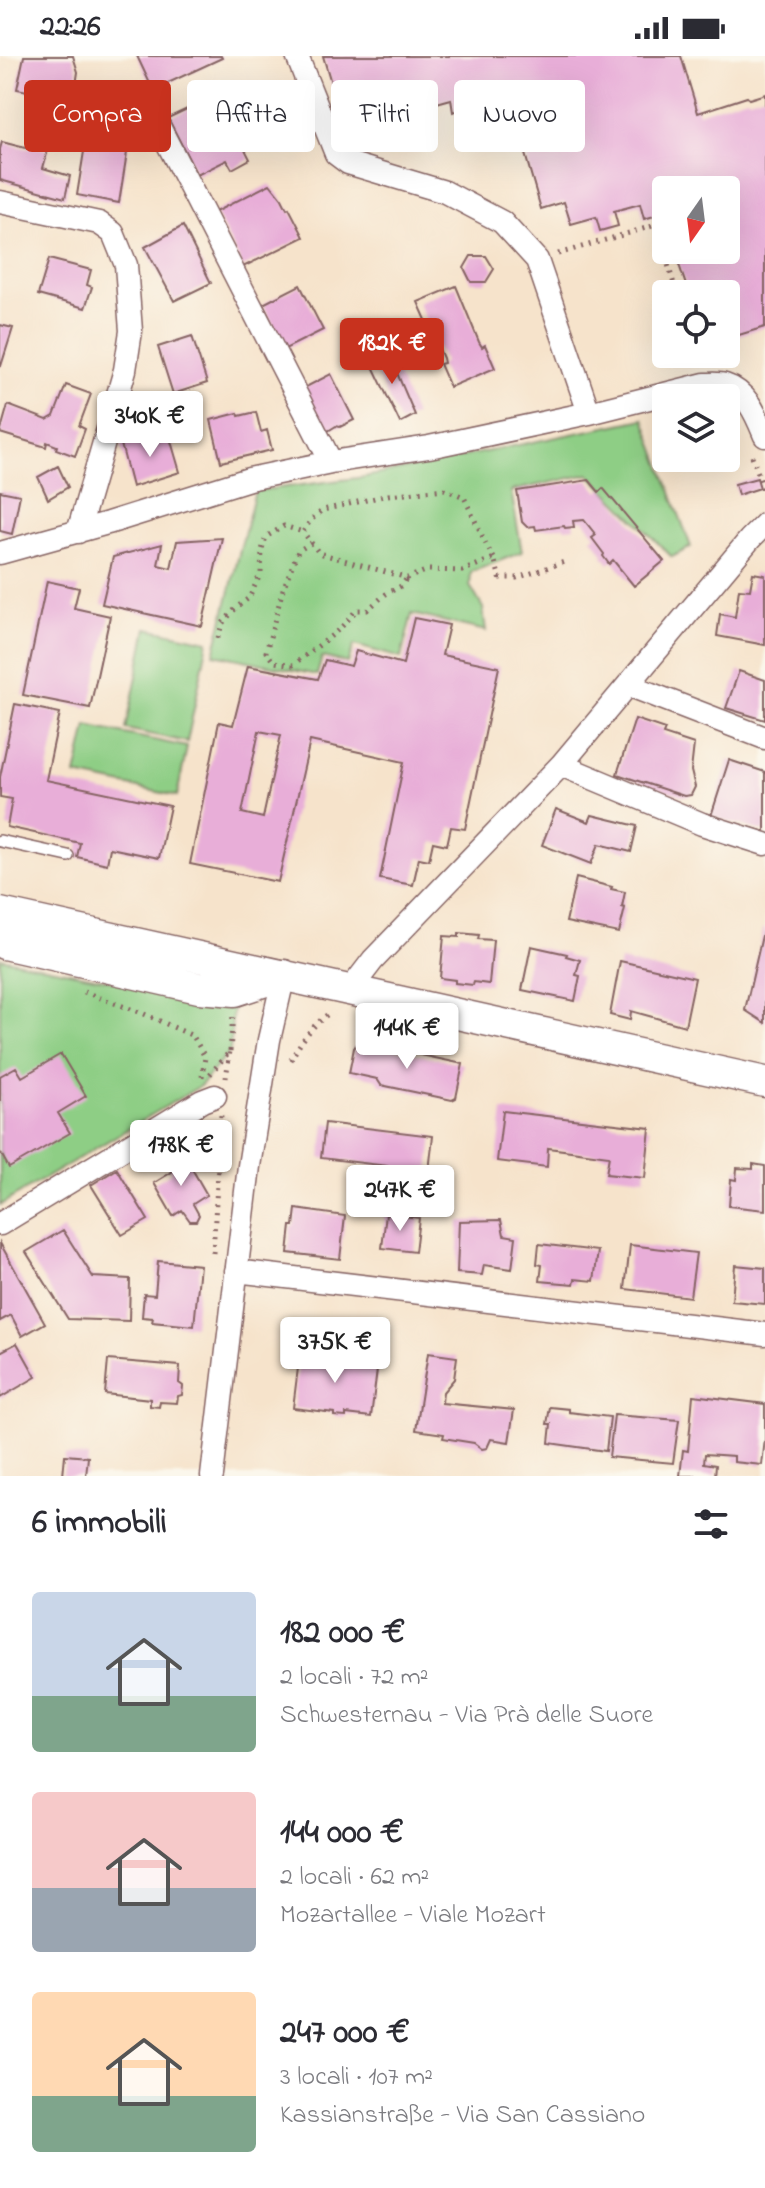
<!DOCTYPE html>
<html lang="it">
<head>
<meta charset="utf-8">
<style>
	body { margin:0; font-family:"Indie Flower",sans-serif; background:#f7f7f7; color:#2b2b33; height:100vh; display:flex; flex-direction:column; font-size:30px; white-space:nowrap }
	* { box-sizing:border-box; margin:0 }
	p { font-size:26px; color:#7c7c81 }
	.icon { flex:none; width:44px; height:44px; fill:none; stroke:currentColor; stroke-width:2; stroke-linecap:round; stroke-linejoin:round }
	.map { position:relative; height:1420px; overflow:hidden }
	.panel { display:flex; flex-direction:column; background:#fff; flex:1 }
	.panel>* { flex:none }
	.guide { position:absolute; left:24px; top:24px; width:718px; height:72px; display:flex; gap:16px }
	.needle { width:52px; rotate:194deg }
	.fabs { position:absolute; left:652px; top:120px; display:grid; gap:16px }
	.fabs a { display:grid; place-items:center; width:88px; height:88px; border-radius:8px; background:#fff; box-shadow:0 8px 32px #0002; font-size:40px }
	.price { position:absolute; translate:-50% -68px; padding:0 18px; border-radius:8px; background:#fff; color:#222; font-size:26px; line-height:52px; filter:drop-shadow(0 2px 4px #0008) }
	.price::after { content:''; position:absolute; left:50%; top:48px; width:24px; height:18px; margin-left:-12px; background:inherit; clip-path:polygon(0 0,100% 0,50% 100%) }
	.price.on { background:#c8321e; color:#fff }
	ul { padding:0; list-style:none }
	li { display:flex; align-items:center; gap:24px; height:200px; padding:0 32px }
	li span { display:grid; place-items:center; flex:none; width:224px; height:160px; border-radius:8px; color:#555 }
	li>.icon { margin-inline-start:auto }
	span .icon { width:96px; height:96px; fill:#fffc; stroke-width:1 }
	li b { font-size:34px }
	h2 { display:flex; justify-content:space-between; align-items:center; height:96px; padding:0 32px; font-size:34px }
	.chip { padding:0 28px; border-radius:8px; background:#fff; box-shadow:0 8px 32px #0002; font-size:28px; line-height:72px }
	.chip.on { background:#c8321e; color:#fff }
	.status { display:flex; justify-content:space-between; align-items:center; height:56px; padding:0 40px; background:#fff; direction:ltr }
	.status svg { height:22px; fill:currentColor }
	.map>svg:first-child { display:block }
	.green { fill:#8ece85; stroke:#6c7658; stroke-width:2 }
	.building { fill:#e8aed8; fill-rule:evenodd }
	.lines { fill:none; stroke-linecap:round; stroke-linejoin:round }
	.lane-casing { stroke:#866463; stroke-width:14 }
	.street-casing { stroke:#866463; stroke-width:25 }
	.secondary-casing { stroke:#866463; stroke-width:33 }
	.path { stroke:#866463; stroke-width:5; stroke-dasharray:2 6; stroke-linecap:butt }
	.lane { stroke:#fff; stroke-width:11 }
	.street { stroke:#fff; stroke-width:22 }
	.secondary { stroke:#fff; stroke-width:30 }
</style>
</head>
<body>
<div class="status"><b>22:26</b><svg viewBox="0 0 49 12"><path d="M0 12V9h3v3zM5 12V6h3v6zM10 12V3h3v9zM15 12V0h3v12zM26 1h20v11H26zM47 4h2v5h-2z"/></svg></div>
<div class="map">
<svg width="765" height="1420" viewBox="0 0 765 1420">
	<rect width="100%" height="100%" fill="#fbf7ec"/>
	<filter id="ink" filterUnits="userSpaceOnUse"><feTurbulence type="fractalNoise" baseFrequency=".0125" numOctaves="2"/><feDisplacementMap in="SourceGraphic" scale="16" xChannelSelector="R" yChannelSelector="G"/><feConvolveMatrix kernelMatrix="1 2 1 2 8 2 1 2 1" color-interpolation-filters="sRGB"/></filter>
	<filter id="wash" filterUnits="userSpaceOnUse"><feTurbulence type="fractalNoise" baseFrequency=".006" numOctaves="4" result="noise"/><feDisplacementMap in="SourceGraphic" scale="32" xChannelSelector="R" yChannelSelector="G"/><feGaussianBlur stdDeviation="1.8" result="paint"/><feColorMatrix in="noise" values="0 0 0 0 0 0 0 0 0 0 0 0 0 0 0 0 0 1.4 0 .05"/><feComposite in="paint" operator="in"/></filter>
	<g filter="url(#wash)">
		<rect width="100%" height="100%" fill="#f6e3cb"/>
		<path class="green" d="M644,363L691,491L672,501L589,418L511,435L522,496L471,516L470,530L483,552L486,575L412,558L401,602L354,589L348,607L322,601L317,619L214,598L255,435L365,421Z
			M147,572L208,585L187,686L126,673Z
			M87,670L187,691L177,740L76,719Z
			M0,902L233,949L230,995L200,1030L0,1149Z"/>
		<g id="blocks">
			<path class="building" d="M24,0H73L78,16L76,29L83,30L82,42L80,41L79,45L17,33Z
				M137,0H221L222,2L153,34Z
				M323,0H681L698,57L747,41L749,43L765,38V271L726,283V238H689L674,194H726V134H666V170L661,158L644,163L640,148L614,155L618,170L600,175L596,161L571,168L564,146L541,153L508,39L453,56L451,43L383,62L379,49L341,60Z
				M223,36L236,63L231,66L250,103L232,113L227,104L197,119L168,62Z
				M86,83L129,84L119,147L77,139Z
				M2,86L29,93L30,89L48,94L43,112L70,120L65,142L0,124V93Z
				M270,128L282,143L287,153L289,152L304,181L243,211L215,156Z
				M183,170L211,227L174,245L145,191Z
				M471,200H486L494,213L486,226H471L464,212Z
				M49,203L91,214L87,229L92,231L85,252L38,239Z
				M300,229L323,274L285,293L263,248Z
				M456,230L479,286L482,291L485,289L495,312L450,331L440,308L444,307L443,302L418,246Z
				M0,269L13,272L1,310H0Z
				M192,280L207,327L173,338L158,291Z
				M385,294L388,296L415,359L400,367L369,302Z
				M331,318L354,364L340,371L336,370L328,375L324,374L302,333Z
				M66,329L91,338L79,370L85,373L75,400L56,393L57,390L47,386L46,391L0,377L8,349L47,364L54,360Z
				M256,356L261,376L267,374L272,394L221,406L211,364L238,357L239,360Z
				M168,375L180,416L132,431L121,388Z
				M58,410L68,431L48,443L38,421Z
				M757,422L760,432L738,439L735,428Z
				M589,424L599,436L603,432L664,505L634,530L613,504L609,508L603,500L604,498L592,482L596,479L584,464L573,465L574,471L565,472L564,470L536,474L535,470L527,471L522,466L517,435Z
				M0,435L20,439L12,478L0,475Z
				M222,482L202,570L102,548L113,501L162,488L158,509L171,512L177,485Z
				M753,517L765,519V589L717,580L720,558L735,561L739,533L750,534Z
				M47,525L79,532L74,552L110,560L90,652L23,639Z
				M414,562L449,569L442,599L499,611L465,773L451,771L447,789L433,786L429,804L419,802L413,829L380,823L404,706L310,685L278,826L190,808L219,666L233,669L248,610L318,623L325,604L351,610L356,595L403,608ZM259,675L281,679L263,762L242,757Z
				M739,615L765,624V664L726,652Z
				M15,648L60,657L46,724L170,750L159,802L110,792L107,808L77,801L80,787L7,771L12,743L0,741V721Z
				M635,663L665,673L663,678L694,688L691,715L695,731L691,739L684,740L617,718Z
				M729,704L765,716V776L711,760Z
				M556,753L589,766L592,759L637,770L631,796L599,788L591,808L542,789Z
				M576,822L612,831L611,833L625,836L622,851L625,852L619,877L566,866Z
				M764,871H765V967L745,954Z
				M459,877L479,879L478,883L493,884L489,928L474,926L473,929L455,927V924L440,922L444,880L459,881Z
				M531,890L567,898L566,900L580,904L576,919L580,920L575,945L522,934Z
				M620,905L695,922L685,970L631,955L630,964L610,959Z
				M365,987L463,1008L456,1042L452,1044L381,1029L377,1023L349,1017L354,992L357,988Z
				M61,998L86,1040L58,1057L70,1077L9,1112L0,1096V1020L16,1011L22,1021Z
				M503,1055L650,1072L645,1122L606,1118L609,1100L548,1092L547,1111L497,1105Z
				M325,1067L433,1080L429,1115L321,1102Z
				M175,1097L182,1108L189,1103L192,1107L191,1111L207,1139L193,1148L199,1159L196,1165H190L182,1154L173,1160L154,1127L172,1116L165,1103Z
				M753,1108L765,1110V1154L729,1150L731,1123L736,1124L737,1112L753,1113Z
				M117,1113L148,1164L122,1179L91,1129Z
				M296,1153L345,1160L340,1203L288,1197L291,1170H294Z
				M386,1158L419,1162L415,1196L382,1192Z
				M501,1164L504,1179L516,1181L512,1213L484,1209L482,1219L457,1217L459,1165Z
				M63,1174L93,1221L130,1223L129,1265L68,1263L26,1196Z
				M0,1187L45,1267L22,1280L11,1259L0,1265Z
				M539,1188L598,1195L594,1225L575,1223L574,1228L540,1225L542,1209L537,1208Z
				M630,1189L696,1197L690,1241L625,1233Z
				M158,1205L200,1209L194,1270L152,1266L153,1262L142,1261L144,1238L155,1239Z
				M735,1209L765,1212V1248L732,1245Z
				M17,1287L36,1321L0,1342V1296Z
				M300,1296L378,1306L371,1361L346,1358V1361L334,1360V1357L293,1352Z
				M428,1297L457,1301L454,1323L443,1336L442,1347L514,1354L509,1386L491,1383L487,1392L482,1393L474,1387L443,1382L444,1378L416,1374Z
				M108,1304L180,1310L179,1327L183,1330L182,1339L178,1340L177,1347L160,1346L159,1351L150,1350V1343L105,1338Z
				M693,1339L765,1348V1383L762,1409L734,1406V1400L705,1398L704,1407L716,1409L715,1420H680L683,1394L688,1395Z
				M550,1351L569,1353V1356L610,1361L606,1395L549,1387L551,1368H547Z
				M614,1359L679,1364L673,1407L609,1401Z
				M65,1399L88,1401L86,1420H63Z"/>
		</g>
	</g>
	<g filter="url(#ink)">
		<use href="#blocks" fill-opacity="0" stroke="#866463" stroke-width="2"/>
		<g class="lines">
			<defs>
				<path id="lane" d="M0,785L68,800"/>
				<path id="street" d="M297,0L336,98L348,107L445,136L502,166L537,204L589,357L705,328C711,328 719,327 725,329C748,336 757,361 765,380
					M151,55L331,406
					M0,146L99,167L113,177L126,209L131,275L125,314L78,476
					M0,497L108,467L249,423L331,406L429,391L589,357
					M628,629L765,682
					M561,709L702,768L765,788
					M350,934L373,904L561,709L750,483L765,468
					M0,1168L202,1045L215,1040
					M236,1215L765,1278
					M212,1420L249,1110L269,984L284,919"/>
				<path id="secondary" d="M0,857L765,1026
					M0,885L4,888L199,932L235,935L284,919"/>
			</defs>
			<use href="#lane" class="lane-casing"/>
			<use href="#street" class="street-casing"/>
			<use href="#secondary" class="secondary-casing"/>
			<path class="path" d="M558,198L656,169L677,238
				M752,400L765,437
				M311,487L298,495L283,533L266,596L274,606L293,609C315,591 339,578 356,554H367L386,538L401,530L407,522
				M494,502L489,494L464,441L444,433L388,439L323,454L310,465L303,476L319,497L407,522L428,514L462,515L494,502L500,522H517L564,506
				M218,582L222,568L237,551L249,542L261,517L262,494L266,481L284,470L303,476
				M84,936L142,957L193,980L205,1001L202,1021
				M230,995L233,959
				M291,1004C300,986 313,968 330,957
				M210,1018L230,995L226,1022
				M213,1197L221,1059"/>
			<use href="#lane" class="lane"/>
			<use href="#street" class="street"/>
			<use href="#secondary" class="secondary"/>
		</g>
	</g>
</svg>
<div class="fabs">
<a><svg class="needle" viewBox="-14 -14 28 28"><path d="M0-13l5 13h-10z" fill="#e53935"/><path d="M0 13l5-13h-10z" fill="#7c7c81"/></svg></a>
<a><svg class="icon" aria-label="locate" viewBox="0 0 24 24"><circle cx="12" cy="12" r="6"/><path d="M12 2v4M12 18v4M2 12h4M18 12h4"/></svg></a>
<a><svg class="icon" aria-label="layers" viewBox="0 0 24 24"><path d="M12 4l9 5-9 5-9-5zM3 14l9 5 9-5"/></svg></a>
</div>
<b class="price on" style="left:392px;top:330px">182K €</b>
<b class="price" style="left:150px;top:403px">340K €</b>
<b class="price" style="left:407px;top:1015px">144K €</b>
<b class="price" style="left:181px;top:1132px">178K €</b>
<b class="price" style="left:400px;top:1177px">247K €</b>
<b class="price" style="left:335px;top:1329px">375K €</b>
<div class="guide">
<a class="chip on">Compra</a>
<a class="chip">Affitta</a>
<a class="chip">Filtri</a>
<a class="chip">Nuovo</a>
</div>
</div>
<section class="panel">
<h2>6 immobili<svg class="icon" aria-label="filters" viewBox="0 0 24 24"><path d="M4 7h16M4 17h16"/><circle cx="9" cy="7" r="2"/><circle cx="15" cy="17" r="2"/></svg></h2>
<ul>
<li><span style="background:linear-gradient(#c9d6e8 65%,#7fa58c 0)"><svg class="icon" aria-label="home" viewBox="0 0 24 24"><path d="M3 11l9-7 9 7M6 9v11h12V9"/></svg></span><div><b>182 000 €</b><p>2 locali · 72 m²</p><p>Schwesternau - Via Prà delle Suore</p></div></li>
<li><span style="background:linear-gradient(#f6c9c9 60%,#9aa5b1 0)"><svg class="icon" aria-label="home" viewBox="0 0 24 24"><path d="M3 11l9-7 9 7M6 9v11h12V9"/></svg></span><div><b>144 000 €</b><p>2 locali · 62 m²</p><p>Mozartallee - Viale Mozart</p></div></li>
<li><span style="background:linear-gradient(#ffd9b3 65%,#7fa58c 0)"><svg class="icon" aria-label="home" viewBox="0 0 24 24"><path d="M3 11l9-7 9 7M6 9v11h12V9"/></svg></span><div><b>247 000 €</b><p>3 locali · 107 m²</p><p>Kassianstraße - Via San Cassiano</p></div></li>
</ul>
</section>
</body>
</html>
